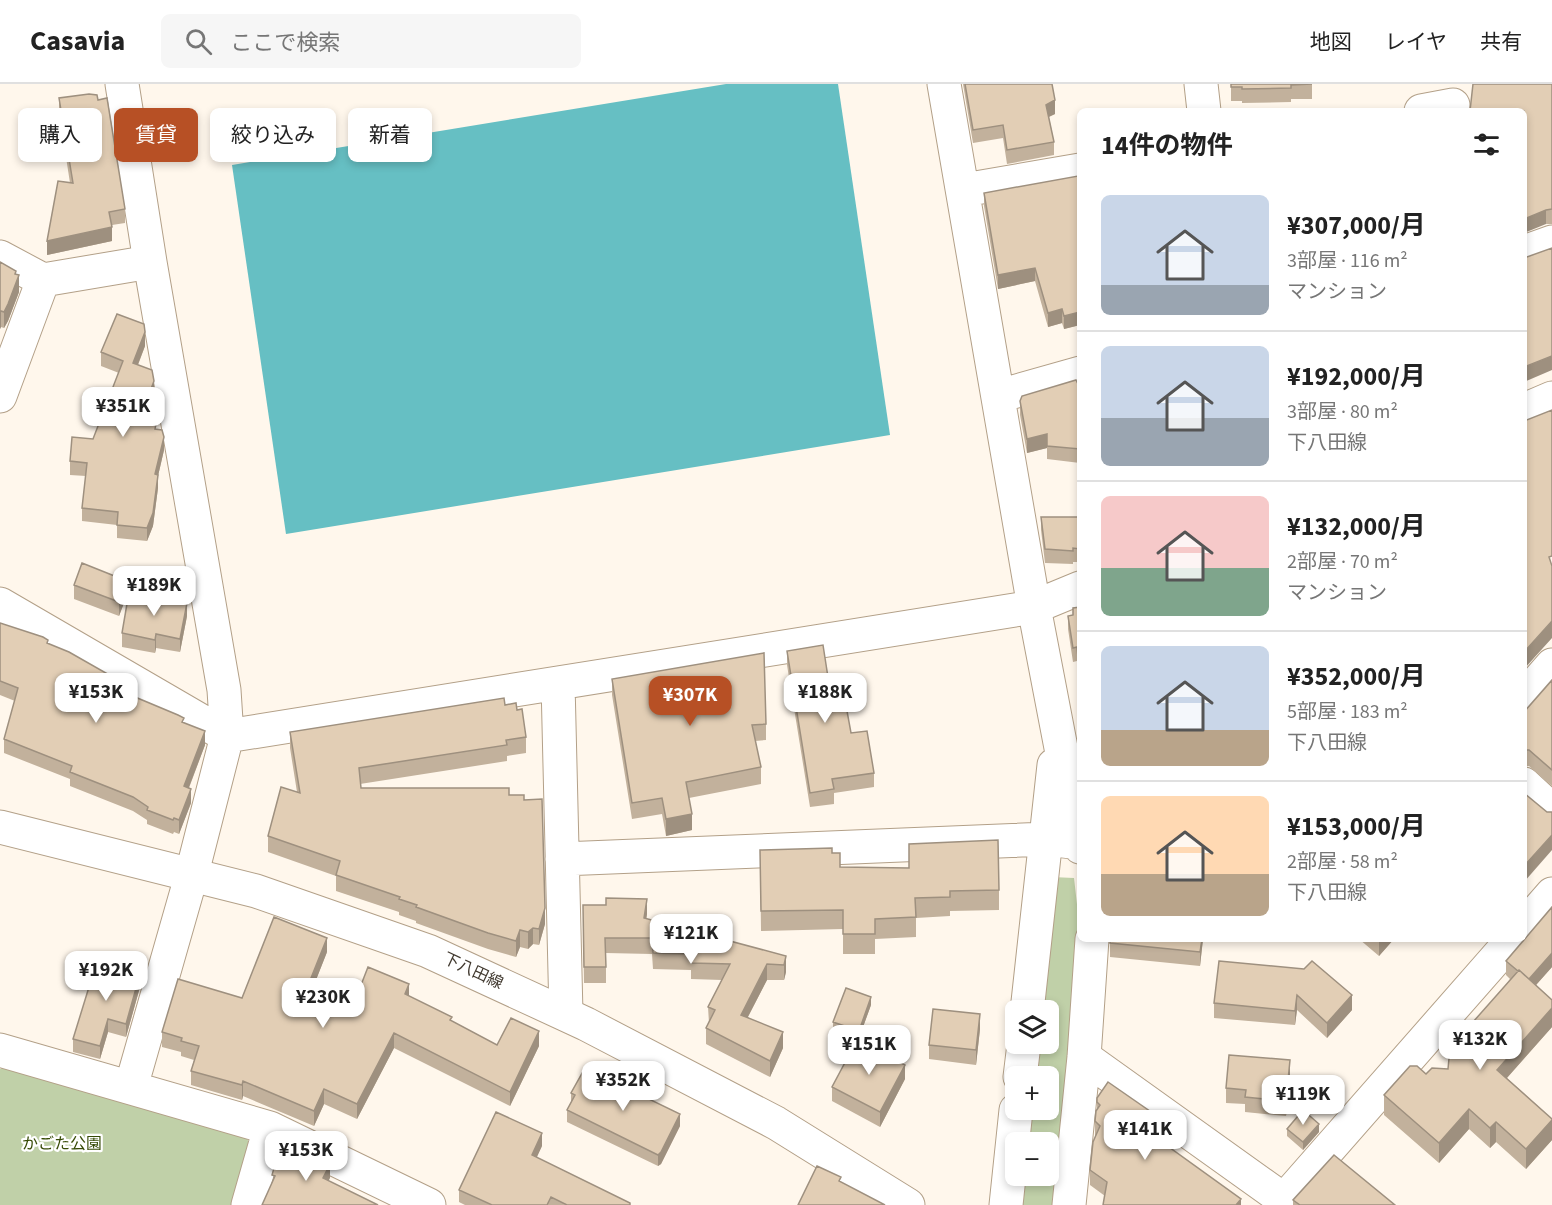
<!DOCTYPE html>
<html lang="ja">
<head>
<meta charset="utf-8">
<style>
	body { margin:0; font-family:"Source Sans 3","Noto Sans JP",sans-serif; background:#f6f6f6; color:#222; height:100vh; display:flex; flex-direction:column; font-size:22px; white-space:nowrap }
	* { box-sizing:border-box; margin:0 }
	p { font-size:20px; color:#767676 }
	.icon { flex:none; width:33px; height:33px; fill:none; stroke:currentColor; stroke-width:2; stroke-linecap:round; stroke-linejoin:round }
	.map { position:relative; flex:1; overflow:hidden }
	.drawer { position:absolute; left:1077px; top:24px; width:450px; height:834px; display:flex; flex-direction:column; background:#fff; border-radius:9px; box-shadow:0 3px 9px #0003 }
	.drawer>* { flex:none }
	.hud { position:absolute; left:18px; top:24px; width:570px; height:54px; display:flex; gap:12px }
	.tools { position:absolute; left:1005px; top:916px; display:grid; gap:12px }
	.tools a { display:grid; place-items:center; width:54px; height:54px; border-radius:9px; background:#fff; box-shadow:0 3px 9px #0003; font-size:30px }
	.price { position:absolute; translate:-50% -51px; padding:0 14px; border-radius:12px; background:#fff; color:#222; font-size:20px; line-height:39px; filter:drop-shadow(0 2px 3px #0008) }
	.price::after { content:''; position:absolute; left:50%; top:36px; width:18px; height:14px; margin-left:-9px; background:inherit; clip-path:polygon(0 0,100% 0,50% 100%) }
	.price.current { background:#b75025; color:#fff }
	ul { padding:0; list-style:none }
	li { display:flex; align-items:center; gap:18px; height:150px; padding:0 24px }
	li+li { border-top:2px solid #e0e0e0 }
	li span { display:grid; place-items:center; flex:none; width:168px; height:120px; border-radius:9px; color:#555 }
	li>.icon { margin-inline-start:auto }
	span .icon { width:72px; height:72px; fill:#fffc; stroke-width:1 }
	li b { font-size:26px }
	h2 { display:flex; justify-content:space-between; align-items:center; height:72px; padding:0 24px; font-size:26px }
	.tag { padding:0 21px; border-radius:9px; background:#fff; box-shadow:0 3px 9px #0003; font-size:21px; line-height:54px }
	.tag.current { background:#b75025; color:#fff }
	header { display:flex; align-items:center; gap:36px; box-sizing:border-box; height:84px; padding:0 30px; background:#fff; border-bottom:2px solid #e0e0e0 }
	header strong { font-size:28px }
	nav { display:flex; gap:33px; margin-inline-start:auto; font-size:21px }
	.search { width:420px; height:54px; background:#f6f6f6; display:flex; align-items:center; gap:15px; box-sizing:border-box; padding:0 21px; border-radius:9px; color:#767676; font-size:22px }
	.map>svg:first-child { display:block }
	.green { fill:#c0d0a8 }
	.water { fill:#66bfc3 }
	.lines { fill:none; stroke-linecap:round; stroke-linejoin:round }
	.minor-casing { stroke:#b3a088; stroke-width:35 }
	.tertiary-casing { stroke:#b3a088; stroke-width:35 }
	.minor { stroke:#fff; stroke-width:33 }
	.tertiary { stroke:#fff; stroke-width:33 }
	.wall { fill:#c2b19c }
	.shaded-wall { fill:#9e907f }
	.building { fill:#e2ceb5; stroke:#9e907f; stroke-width:1.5 }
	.labels { text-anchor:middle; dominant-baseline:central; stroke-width:4.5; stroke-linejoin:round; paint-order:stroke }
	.street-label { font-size:16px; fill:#423a30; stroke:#fff }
	.park-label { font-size:16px; fill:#374b06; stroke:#fff }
</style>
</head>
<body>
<header>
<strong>Casavia</strong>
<div class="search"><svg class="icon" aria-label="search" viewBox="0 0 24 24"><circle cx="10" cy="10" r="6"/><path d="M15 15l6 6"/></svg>ここで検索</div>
<nav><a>地図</a><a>レイヤ</a><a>共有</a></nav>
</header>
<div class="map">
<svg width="1552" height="1121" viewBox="0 0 1552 1121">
	<rect width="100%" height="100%" fill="#fff7ec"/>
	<path class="green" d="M1052,793L1074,794L1081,855L1052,1121H1017L1020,1092H1048V1059H1024L1027,1026H1048V993H1031L1034,960H1048V927H1038Z
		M7,981L245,1050L250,1061L233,1121H0V985Z"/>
	<path class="water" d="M726,0H838L890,351L286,450L232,81Z"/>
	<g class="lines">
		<defs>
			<path id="minor" d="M122,0L150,178L224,606L227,652L191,793L131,1003
				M944,0L1034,523L1080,763
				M1201,0L1204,27
				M1421,27L1453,21
				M964,106L1080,86
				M1524,168L1552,158
				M0,173L43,196L150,178
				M0,312L43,196
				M999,312L1080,289
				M1524,326L1552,314
				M0,520L227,652L1034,523L1080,504
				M558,599L566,930
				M1524,613L1552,581
				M1524,700L1552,726
				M562,775L1047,755L1080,759
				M1524,842L1552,810
				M1027,927L1054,681
				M0,966L270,1044L429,1121
				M1084,973L1284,1116L1513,855
				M1020,993L1024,960
				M248,1121L270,1044
				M1006,1121L1016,1026
				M1069,1121L1084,973L1092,855"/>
			<path id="tertiary" d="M0,743L256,807L428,867L586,940L776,1039L908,1121"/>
		</defs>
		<use href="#minor" class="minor-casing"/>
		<use href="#tertiary" class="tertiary-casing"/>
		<use href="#minor" class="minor"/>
		<use href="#tertiary" class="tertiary"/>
	</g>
	<path class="wall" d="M963,0H1052L1055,30L1049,33L1054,58V71L1007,80L1003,54L973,59Z
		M1231,0H1312V15H1291V18L1242,19V17H1231Z
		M1473,0H1552V140H1546Z
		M59,14L125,125V139L112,141V157L47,171L70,99L59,28Z
		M1080,101V241L1064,245L1062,239L1048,243L1035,197L998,205L984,122V109Z
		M0,178L16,190L19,208L8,237L4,244L1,243L0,245Z
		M145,262L138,281L154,310L144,338L156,345L164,366L158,392V404L153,442L147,457L117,454V441L82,437V424L86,392L70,391V377L93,355L119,289L101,282V268Z
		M1080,299V379L1047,375V364L1027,369L1020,331V317Z
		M1041,433H1080V478H1073V480L1045,479L1041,446Z
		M74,501L127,511L119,532L74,515Z
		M1080,523V596H1079L1077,577L1073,578L1068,545V532L1073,531V524Z
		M187,532L180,568L156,564L155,569L122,563V549Z
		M0,539L48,560L120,606L184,639L205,661L189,704L191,719L179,750L174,748L173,750L147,740V736L133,727L70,702V695L4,669V655L15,617L0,611Z
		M787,567L832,619L851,649L874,689V703L834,709V720L810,723L787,581Z
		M612,595L766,640V656L755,657L761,683V700L689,714L692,746L666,752L662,730L632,735L612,611Z
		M1552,596V702L1529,682H1524V628Z
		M505,621L517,626L526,653V669L507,672V677L360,700L361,704L509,711L524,716L545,840L539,861L533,860L528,865L520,863L516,873L488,865L416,839V837L399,831V828L336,807V792L268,768V752L297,708L290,664V648Z
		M760,766L832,769L840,783L999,806V826L950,827V832L916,834V853L875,855V870H843V845L761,847Z
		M1552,823V883L1536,901L1552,916V943L1507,994L1552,1035V1056L1526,1085L1496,1058L1490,1064L1469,1045L1439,1079L1384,1031V1011L1426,990L1448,985L1510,895L1506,891V877Z
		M647,830L646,835L786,872V888L784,896H767L748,933L783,964L770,993L706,960V944L709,939L708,923L722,896L691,895V886L653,885L652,870L606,869V899H584L583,837Z
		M1110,855H1203L1200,882L1110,873Z
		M1359,855H1394L1379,872Z
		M327,868L308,916L349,932L409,912L452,937L497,961L539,962L510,1022L394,964L357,1035L324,1020L314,1042L243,1012L242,1016L191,1001V987L194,976L181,972V968L162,963V948L242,914Z
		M1219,877L1352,926L1327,954L1297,926L1295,941L1214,934V919Z
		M140,903L126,953L108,948L100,975L73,968V955Z
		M871,921L859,954L833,945V938Z
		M980,945L976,981L929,975V961Z
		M1290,991L1286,1032L1245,1028V1020L1226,1019V1004Z
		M905,995L880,1043L832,1017V1003Z
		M571,1009L680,1042L661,1080L658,1082L567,1038V1026L571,1018Z
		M1097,1014L1154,1046L1151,1050L1241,1121L1105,1112L1090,1101V1086L1095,1053V1037L1097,1026Z
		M1287,1045L1319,1048L1303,1066L1287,1052Z
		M542,1062L536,1073L630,1121H465L459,1118V1106Z
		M1293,1116L1395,1121H1293Z"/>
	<path class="shaded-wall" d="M1055,16V30L1046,34V21Z
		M1546,126V140L1524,149V135Z
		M112,143V157L47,171V157Z
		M1035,184V197L998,205V191Z
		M16,187V197L19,191V208L8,237L4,244V228Z
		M1062,225V239L1048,243V229Z
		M1,227V243L0,245V229Z
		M1080,228V241L1064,245V232Z
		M145,248V262L133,293V279Z
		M1552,272V286L1524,298V283Z
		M154,297V310L139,350V337Z
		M1047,350V364L1027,369V355Z
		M164,353V366L158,392V404L153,442L147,457V444L155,390Z
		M127,497V511L119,532V518Z
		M187,519V532L180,568V555Z
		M1552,537V554L1524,585V568Z
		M156,550V564L155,569V556Z
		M205,647V661L184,716V702Z
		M191,705V719L179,750V736Z
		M692,730V746L666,752V735Z
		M1552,751V766L1524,798V782Z
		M647,815V830L644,850V834Z
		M545,824V840L539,861V845Z
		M533,844V860L528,865V848Z
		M520,846V863L516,873V857Z
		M327,854V868L303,929V914Z
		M1202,855H1203L1200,882V868Z
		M1380,855H1394L1379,872V856Z
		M1552,869V883L1528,910V896Z
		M786,872V888L784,896V881Z
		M767,880V896L741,946V931Z
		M140,890V903L126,953V940Z
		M409,900V914L405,910Z
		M1297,911V926L1295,941V927Z
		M1352,911V926L1327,954V939Z
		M871,913V921L859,954V947Z
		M1552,924V943L1497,1005V986Z
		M980,930V945L976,981V966Z
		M108,935V948L100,975V962Z
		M539,947V962L510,1022V1008Z
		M783,948V964L770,993V977Z
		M394,949V964L357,1035V1020Z
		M1290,976V991L1286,1032V1017Z
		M905,981V995L880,1043V1028Z
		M243,997V1012L242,1016V1001Z
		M324,1005V1020L314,1042V1027Z
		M1469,1025V1045L1439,1079V1059Z
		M680,1030V1042L661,1080L658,1082V1071Z
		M1154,1030V1046L1144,1060V1045Z
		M1552,1036V1056L1526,1085V1065Z
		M1496,1038V1058L1490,1064V1044Z
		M1319,1040V1048L1303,1066V1058Z
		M542,1049V1062L532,1084V1071Z
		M330,1080V1094L323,1108V1094Z
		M1241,1115V1121H1236Z"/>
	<path class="building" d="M965,0H1052L1055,16L1046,21L1054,58L1007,66L1003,41L973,46Z
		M1231,0H1312L1291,1V4L1242,5V3H1231Z
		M1473,0H1552V125L1546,126L1524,135V27H1470Z
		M89,10L97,11L98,16L107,14L125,125L109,128L112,143L47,157L58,97L73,99L59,14Z
		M1078,92L1080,101V228L1064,232L1062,225L1048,229L1035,184L998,191L984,109Z
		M1552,164V272L1524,283V174Z
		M0,178L16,187L15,190L19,191L8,220L4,228L1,227L0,229Z
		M117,230L144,240L145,248L133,279L152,286L154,297L139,337L156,340L155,345L162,346L164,353L155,390L158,391L153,429L147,444L117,441L118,428L82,424L87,379L70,377L72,353L93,355L123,277L101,268Z
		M1076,296L1078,300L1080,299V365L1047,362V350L1027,355L1020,317L1022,312Z
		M1552,326V472L1549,473L1552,482V537L1524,568V337Z
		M1041,433H1080V465L1073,464V467L1045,465Z
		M82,479L127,497L119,518L74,501Z
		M129,508L187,519L180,555L156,550L155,556L122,549Z
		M1080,523V583H1079L1077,563L1073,564L1068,532L1073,531V524Z
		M0,539L43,553L48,556L47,559L69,568L120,597L116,605L178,631L184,634L182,638L205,647L184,702L191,705L179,736L174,734L173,736L147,726L148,723L133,713L70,688L72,682L4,655L18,604L0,597Z
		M823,561L832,619L845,616L851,649L867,647L874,689L832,695L834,705L810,709L787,567Z
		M764,569L766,640L752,641L761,683L686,698L692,730L666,735L662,714L632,719L612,595Z
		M1552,596V686L1529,666H1524V628Z
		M504,614L505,621L516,619L517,626L522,625L526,653L506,656L507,661L359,684L361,704H509V711H524V716L542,715L545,824L539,845L533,844L528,848L520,846L516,857L488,849L416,823L417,821L399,815L400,813L336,791L340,777L268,752L281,703L300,709L290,648Z
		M1524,709L1547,728H1552V751L1524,782Z
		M998,756L999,806L950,807V813L915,814L916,833L875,835V850H843V826L761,827L760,766L832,764V769H840V783L909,784V760Z
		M606,814L647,815L644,834L786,872L784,881L767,880L741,931L783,948L770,977L706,944L715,926L708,923L730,880L691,879V870L653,869L652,854H605L606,883H584L583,821H606Z
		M1552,823V869L1529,895L1519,886L1518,887L1506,877Z
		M274,833L327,854L303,914L349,932L368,883L409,900L405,910L452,933L450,936L497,961L511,934L539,947L510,1008L394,949L357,1020L324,1005L314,1027L243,997L242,1001L191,987L199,962L181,957L182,954L162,948L178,895L242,914Z
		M1110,855H1202L1200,868L1110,859Z
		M97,877L140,890L126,940L108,935L100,962L73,955Z
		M1219,877L1304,885L1312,877L1352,911L1327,939L1297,911L1295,927L1214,919Z
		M1519,886L1552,916V924L1497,986L1552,1035V1036L1526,1065L1496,1038L1490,1044L1469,1025L1439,1059L1384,1011L1410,982H1417L1426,990L1432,984L1448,985L1450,964Z
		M846,904L871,913L859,947L833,938Z
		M933,925L980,930L976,966L929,961Z
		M857,956L905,981L880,1028L832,1003Z
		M1229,971L1290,976L1286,1017L1245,1013L1246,1006L1226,1004Z
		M585,984L680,1030L661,1068L658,1071L567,1026L575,1011L571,1009Z
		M1108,998L1154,1030L1144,1045L1241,1115L1236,1121H1103L1107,1098L1090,1086L1093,1058L1100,1042L1095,1037L1096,1027L1100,1021L1097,1018V1014Z
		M1303,1026L1319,1040L1303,1058L1287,1045Z
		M496,1028L542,1049L532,1071L630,1119V1121H567L551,1113L547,1121H492L459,1106Z
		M285,1058L330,1080L323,1094L378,1121H262L275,1092L272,1091L276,1077Z
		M1334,1071L1395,1121H1300L1293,1116Z
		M817,1082L841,1093L839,1097L885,1121H798Z"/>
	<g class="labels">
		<g class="street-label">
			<text transform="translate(473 887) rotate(25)">下八田線</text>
		</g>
		<g class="park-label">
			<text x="62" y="1060">かごた公園</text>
		</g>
	</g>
</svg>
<div class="tools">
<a><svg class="icon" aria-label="layers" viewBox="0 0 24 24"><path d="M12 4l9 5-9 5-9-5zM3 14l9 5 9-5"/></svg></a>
<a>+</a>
<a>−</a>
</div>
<b class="price" style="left:123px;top:354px">¥351K</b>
<b class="price" style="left:154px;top:533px">¥189K</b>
<b class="price" style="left:96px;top:640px">¥153K</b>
<b class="price" style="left:825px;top:640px">¥188K</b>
<b class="price current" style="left:690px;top:643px">¥307K</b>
<b class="price" style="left:691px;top:881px">¥121K</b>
<b class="price" style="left:106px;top:918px">¥192K</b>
<b class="price" style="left:323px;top:945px">¥230K</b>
<b class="price" style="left:1480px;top:987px">¥132K</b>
<b class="price" style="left:869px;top:992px">¥151K</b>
<b class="price" style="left:623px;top:1028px">¥352K</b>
<b class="price" style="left:1303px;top:1042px">¥119K</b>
<b class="price" style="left:1145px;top:1077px">¥141K</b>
<b class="price" style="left:306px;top:1098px">¥153K</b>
<div class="hud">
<a class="tag">購入</a>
<a class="tag current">賃貸</a>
<a class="tag">絞り込み</a>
<a class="tag">新着</a>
</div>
<section class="drawer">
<h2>14件の物件<svg class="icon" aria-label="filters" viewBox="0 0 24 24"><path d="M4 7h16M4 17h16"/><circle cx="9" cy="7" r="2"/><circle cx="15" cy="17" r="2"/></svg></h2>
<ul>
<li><span style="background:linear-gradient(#c9d6e8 75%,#9aa5b1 0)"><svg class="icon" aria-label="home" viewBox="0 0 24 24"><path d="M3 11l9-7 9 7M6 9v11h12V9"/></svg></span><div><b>¥307,000/月</b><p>3部屋 · 116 m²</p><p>マンション</p></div></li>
<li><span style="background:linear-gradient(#c9d6e8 60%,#9aa5b1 0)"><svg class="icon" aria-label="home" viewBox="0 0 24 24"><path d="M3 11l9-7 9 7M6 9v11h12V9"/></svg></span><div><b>¥192,000/月</b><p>3部屋 · 80 m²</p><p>下八田線</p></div></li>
<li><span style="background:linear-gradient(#f6c9c9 60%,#7fa58c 0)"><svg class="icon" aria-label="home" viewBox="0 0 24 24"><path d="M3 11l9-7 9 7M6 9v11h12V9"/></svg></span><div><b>¥132,000/月</b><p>2部屋 · 70 m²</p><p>マンション</p></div></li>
<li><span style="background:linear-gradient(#c9d6e8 70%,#b9a48a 0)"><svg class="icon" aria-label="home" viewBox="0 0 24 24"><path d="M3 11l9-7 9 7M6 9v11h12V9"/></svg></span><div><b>¥352,000/月</b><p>5部屋 · 183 m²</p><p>下八田線</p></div></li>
<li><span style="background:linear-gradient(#ffd9b3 65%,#b9a48a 0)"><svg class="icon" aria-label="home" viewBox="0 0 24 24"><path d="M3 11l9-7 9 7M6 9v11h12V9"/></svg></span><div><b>¥153,000/月</b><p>2部屋 · 58 m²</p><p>下八田線</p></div></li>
</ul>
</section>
</div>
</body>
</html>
